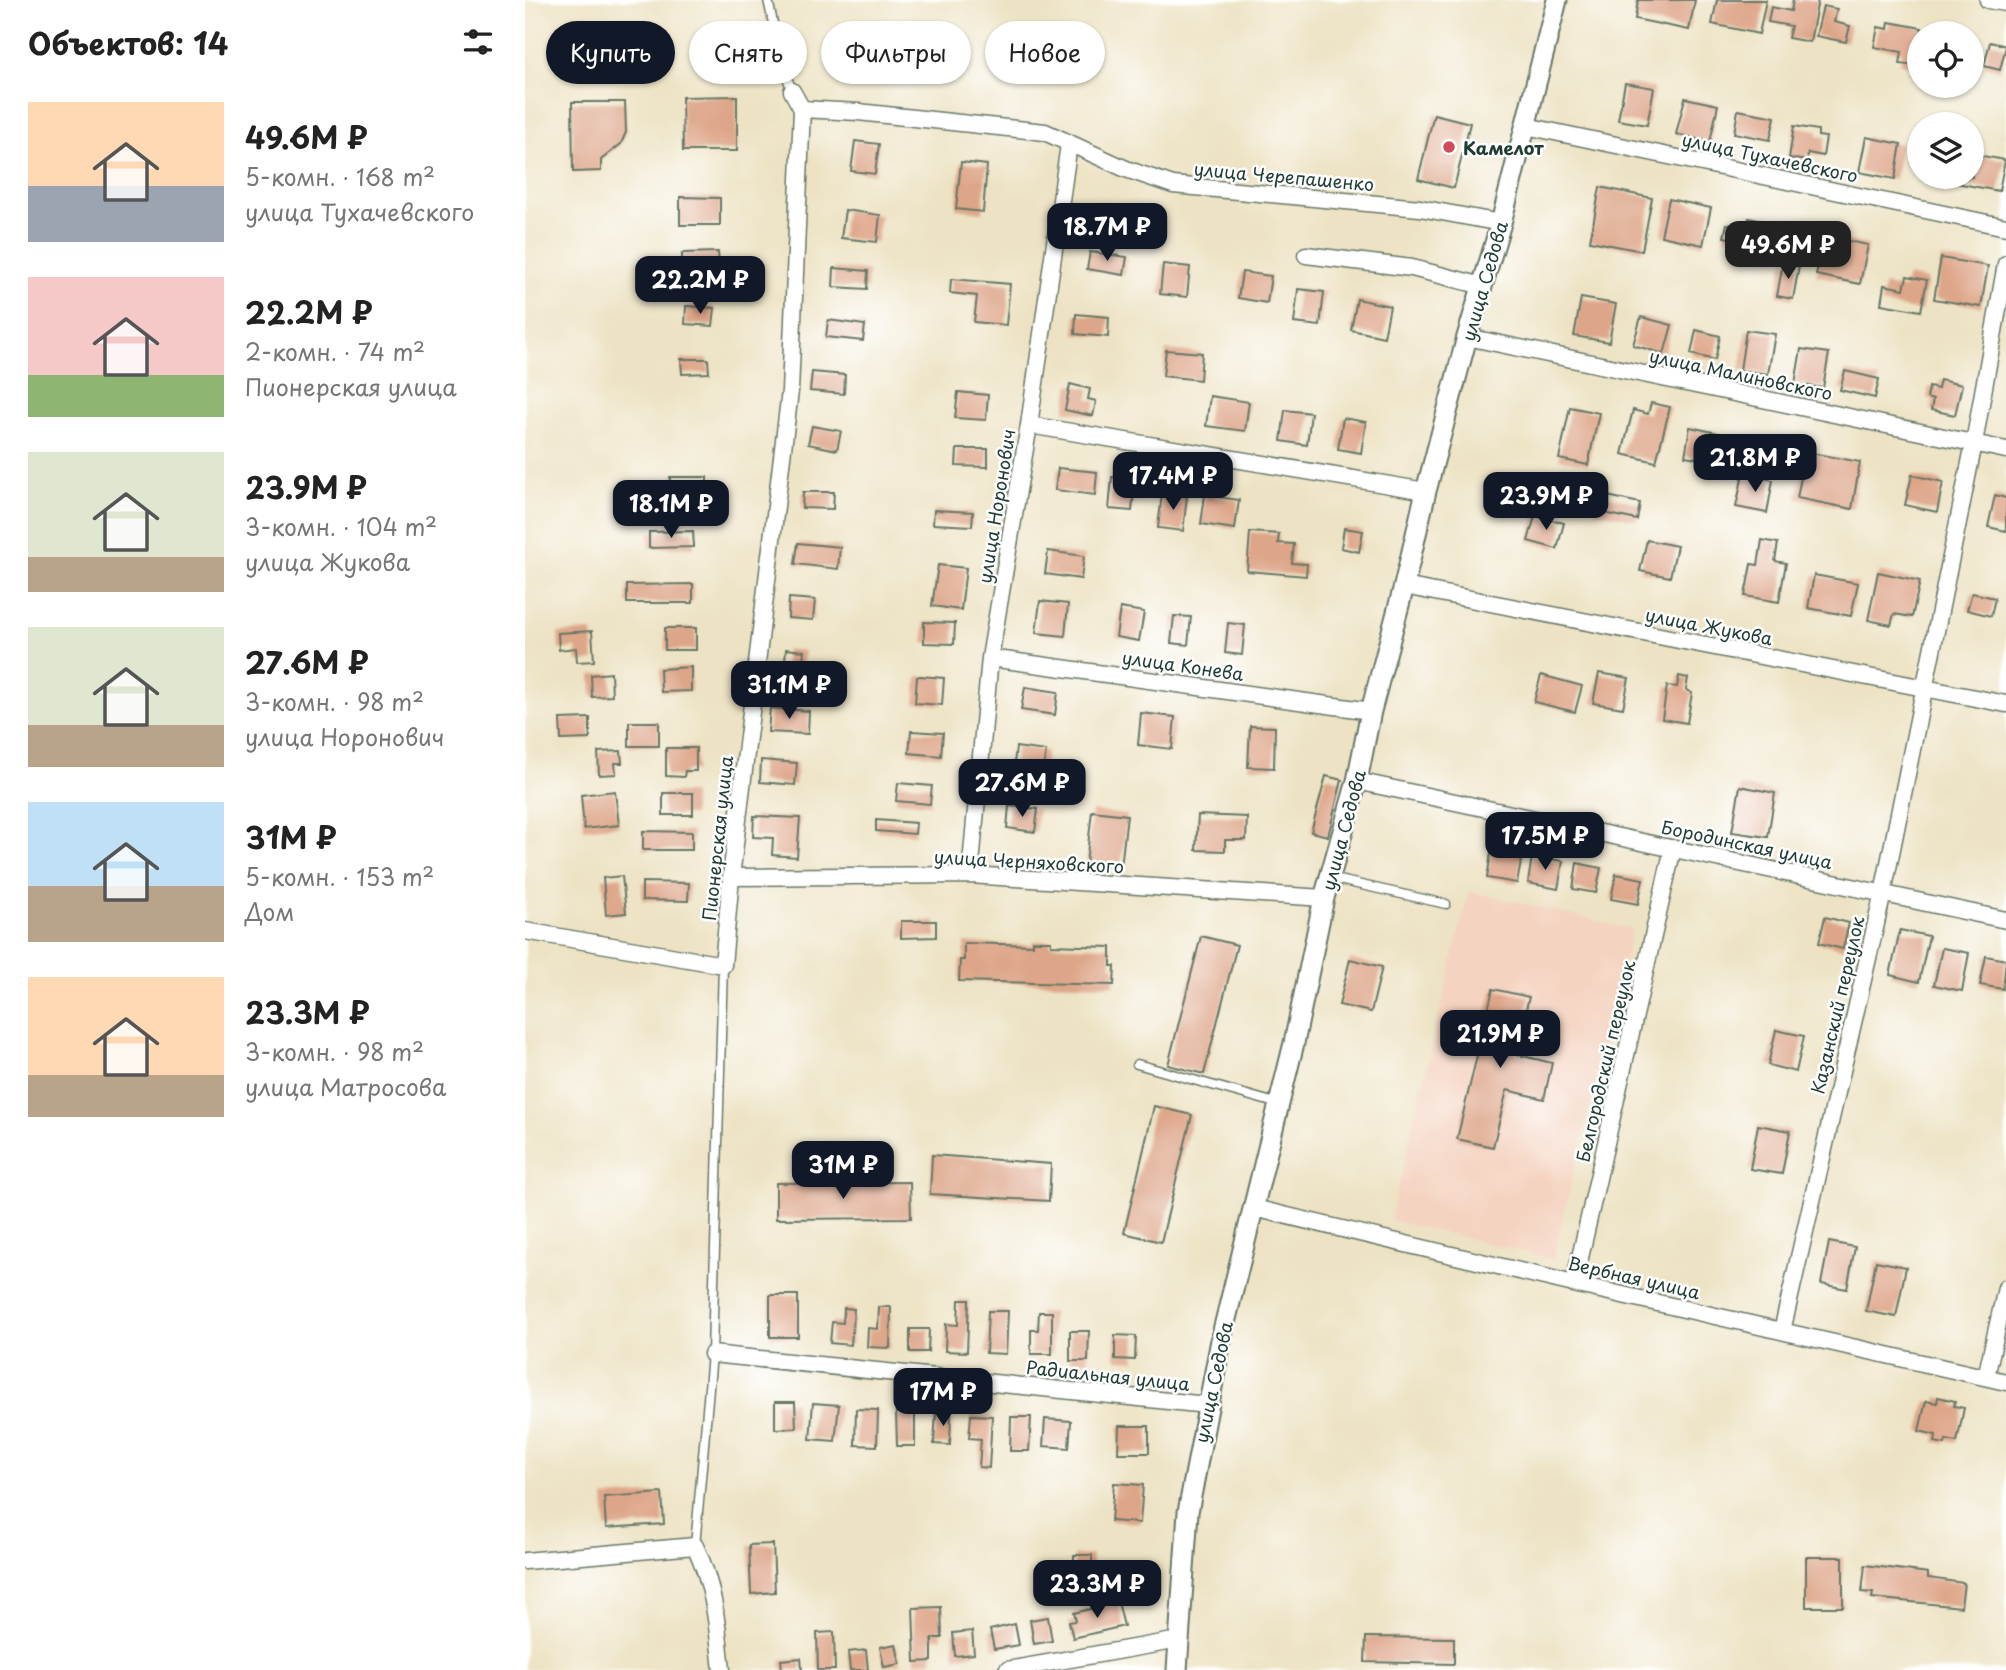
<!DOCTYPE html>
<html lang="ru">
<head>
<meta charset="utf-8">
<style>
	body { margin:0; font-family:"Playpen Sans",sans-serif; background:#f2f2f2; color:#222; height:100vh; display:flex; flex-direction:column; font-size:26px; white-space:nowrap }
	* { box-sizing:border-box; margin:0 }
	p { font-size:23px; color:#767676 }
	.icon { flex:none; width:38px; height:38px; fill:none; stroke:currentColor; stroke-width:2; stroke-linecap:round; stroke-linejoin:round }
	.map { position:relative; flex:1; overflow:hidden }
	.drawer { display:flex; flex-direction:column; background:#fff; width:525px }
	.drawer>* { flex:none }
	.guide { position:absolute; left:21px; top:21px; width:665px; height:63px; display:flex; gap:14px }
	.tools { position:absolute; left:1382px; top:21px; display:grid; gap:14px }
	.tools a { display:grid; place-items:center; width:77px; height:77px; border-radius:50%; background:#fff; box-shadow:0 2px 5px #0004; font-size:35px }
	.price { position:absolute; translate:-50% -60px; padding:0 16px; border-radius:14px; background:#111827; color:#fff; font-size:23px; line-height:46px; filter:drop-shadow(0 2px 4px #0008) }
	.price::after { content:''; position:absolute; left:50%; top:42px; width:21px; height:16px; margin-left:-10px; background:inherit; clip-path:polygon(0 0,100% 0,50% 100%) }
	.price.on { background:#222; color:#fff }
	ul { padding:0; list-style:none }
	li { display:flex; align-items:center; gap:21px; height:175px; padding:0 28px }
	li span { display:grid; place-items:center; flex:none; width:196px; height:140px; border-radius:0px; color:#555 }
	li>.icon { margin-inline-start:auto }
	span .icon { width:84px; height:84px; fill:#fffc; stroke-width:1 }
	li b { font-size:30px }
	h2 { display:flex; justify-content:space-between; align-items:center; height:84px; padding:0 28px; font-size:30px }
	.pill { padding:0 24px; border-radius:32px; background:#fff; box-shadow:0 2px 5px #0004; font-size:24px; line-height:63px }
	.pill.on { background:#111827; color:#fff }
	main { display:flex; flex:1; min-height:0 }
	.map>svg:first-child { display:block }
	.built { fill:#f4d3c0 }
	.building { fill:#dea689 }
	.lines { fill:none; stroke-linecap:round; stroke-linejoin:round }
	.service-casing { stroke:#677766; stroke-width:11 }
	.minor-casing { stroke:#677766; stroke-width:19 }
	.tertiary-casing { stroke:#677766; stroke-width:23 }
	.service { stroke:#fff; stroke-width:8 }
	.minor { stroke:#fff; stroke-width:16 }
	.tertiary { stroke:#fff; stroke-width:19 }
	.poi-dot { fill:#d1495b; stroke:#fff; stroke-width:2.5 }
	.labels { text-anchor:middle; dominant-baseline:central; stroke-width:5; stroke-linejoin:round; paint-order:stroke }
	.poi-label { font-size:18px; font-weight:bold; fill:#1f3d34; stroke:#fff; text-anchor:start }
	.street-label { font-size:18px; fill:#1f3d34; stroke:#fff }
</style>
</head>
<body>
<main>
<section class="drawer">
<h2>Объектов: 14<svg class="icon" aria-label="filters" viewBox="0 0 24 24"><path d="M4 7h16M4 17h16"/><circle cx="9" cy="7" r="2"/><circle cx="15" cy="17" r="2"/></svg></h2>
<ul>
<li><span style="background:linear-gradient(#ffd9b3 60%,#9aa5b1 0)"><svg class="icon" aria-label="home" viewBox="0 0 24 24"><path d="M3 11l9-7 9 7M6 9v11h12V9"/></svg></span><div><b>49.6M ₽</b><p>5-комн. · 168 m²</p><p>улица Тухачевского</p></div></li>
<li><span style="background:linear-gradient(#f6c9c9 70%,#8fb573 0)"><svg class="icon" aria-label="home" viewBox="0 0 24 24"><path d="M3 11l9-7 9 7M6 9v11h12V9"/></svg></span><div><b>22.2M ₽</b><p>2-комн. · 74 m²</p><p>Пионерская улица</p></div></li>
<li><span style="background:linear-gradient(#dfe7d0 75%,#b9a48a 0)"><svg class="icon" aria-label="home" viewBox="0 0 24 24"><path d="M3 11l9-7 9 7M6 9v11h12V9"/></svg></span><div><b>23.9M ₽</b><p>3-комн. · 104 m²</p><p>улица Жукова</p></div></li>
<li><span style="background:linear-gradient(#dfe7d0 70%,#b9a48a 0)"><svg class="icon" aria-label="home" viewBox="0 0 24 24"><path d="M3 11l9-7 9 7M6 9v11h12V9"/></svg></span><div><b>27.6M ₽</b><p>3-комн. · 98 m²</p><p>улица Норонович</p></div></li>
<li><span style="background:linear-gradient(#bfe0f5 60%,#b9a48a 0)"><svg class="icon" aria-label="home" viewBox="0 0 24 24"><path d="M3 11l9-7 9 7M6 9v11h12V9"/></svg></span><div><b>31M ₽</b><p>5-комн. · 153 m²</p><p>Дом</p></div></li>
<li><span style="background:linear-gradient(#ffd9b3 70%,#b9a48a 0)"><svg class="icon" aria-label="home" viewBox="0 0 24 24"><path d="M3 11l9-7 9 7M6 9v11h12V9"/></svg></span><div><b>23.3M ₽</b><p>3-комн. · 98 m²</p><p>улица Матросова</p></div></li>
</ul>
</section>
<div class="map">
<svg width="1481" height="1670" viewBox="0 0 1481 1670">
	<rect width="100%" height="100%" fill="#fff"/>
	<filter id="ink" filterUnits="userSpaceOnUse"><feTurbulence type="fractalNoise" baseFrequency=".0143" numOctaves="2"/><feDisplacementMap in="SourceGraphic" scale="14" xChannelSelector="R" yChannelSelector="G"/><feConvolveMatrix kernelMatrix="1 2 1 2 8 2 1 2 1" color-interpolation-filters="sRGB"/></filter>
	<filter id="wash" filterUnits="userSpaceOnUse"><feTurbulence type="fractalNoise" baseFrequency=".00686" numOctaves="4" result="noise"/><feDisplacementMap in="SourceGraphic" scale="28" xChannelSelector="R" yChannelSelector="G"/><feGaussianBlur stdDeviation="1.57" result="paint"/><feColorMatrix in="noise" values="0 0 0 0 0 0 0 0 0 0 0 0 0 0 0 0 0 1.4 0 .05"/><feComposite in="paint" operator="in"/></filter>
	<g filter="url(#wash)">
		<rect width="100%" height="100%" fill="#ede3c4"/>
		<path class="built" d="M944,891L1107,929L1028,1259L865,1220Z"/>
		<g id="blocks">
			<path class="building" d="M1113,0H1170L1164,30L1110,19Z
				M1192,0H1241L1234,34L1187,24Z
				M1268,0H1293L1285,42L1263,38L1266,26L1243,22L1246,7L1266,11Z
				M1298,6L1312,9L1309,22L1325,26L1321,42L1291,36Z
				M1364,22L1397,28L1390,66L1375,64L1377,52L1349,47L1353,27L1363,29Z
				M1412,27L1440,32V33H1410Z
				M1465,42L1481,46L1475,70L1459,66Z
				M1100,83L1129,88L1122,125L1093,120Z
				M212,96V151H158L157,97Z
				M1160,98L1193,105L1185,142L1151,134Z
				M47,102H100L101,132L96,144L76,160V171L48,172Z
				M1213,110L1250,117L1245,140L1209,133Z
				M909,114L945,123L929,188L893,179Z
				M1269,126L1293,130V136L1301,137L1298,156L1283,153L1282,161L1264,158Z
				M1341,137L1376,144L1370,179L1334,172Z
				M330,141L354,144L350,174L326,171Z
				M1447,154L1480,160L1474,191L1431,183L1433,177H1447Z
				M436,162L462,165L458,212L431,209Z
				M1075,187L1127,198L1117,251L1065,241Z
				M155,197L195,198V225H155Z
				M1144,199L1186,208L1178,245L1136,236Z
				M320,210L355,215L352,242L316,238Z
				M1224,218L1244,222L1237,256L1215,251L1218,241L1199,237L1202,224L1221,228Z
				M1299,236L1343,245L1335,284L1291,275Z
				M193,252L194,266L157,268V253Z
				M565,252L602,257L599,275L562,269Z
				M1416,258L1463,266L1456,307L1409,299Z
				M1258,263L1274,266L1268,299L1252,296Z
				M638,264L665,267L662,297L635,294Z
				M309,268L343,271L342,289L308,287Z
				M717,272L746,276L742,303L713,298Z
				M1382,276L1402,280L1396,311L1356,304L1359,285L1379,289Z
				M426,279L485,284L481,325L449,322L452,296L425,293Z
				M773,289L799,292L795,326L769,323Z
				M1056,298L1091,304L1084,342L1049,336Z
				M832,299L865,306L859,337L826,330Z
				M161,306L190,308L188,326L160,324Z
				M551,314L584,317L583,337L550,334Z
				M1116,317L1147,325L1139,354L1108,345Z
				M303,320L340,325L338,341L301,337Z
				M1171,330L1195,336L1190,360L1166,354Z
				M1221,330L1250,334L1243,374L1215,370Z
				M1276,349L1304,353L1298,388L1270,384Z
				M641,350L677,353L675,380L638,376Z
				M156,359H183L184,373L157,374Z
				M1320,371L1354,379L1350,398L1315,390Z
				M287,372L320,375L319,394L285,391Z
				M1415,380L1437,385L1430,415L1406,410L1408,400L1402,398L1404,387L1413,389Z
				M545,384L565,389L563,399L571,401L568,416L540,410Z
				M433,392L463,395L461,420L430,418Z
				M685,396L724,402L720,431L681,426Z
				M1126,403L1145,407L1131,462L1097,454L1108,410L1123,414Z
				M1045,407L1074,413L1063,465L1034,459Z
				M760,410L786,413L782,445L756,441Z
				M818,418L841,422L836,453L813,449Z
				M287,426L316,431L312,450L283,444Z
				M1165,427L1193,433L1188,461L1160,456Z
				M432,449H463V467L431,466Z
				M1281,452L1335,462L1327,509L1272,498Z
				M533,468L572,472L570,495L530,490Z
				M1218,474L1248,480L1242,513L1211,507Z
				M1387,475L1418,482L1412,512L1380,505Z
				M145,477H182V496H145Z
				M587,477L610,479L607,511L584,509Z
				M278,492H309L308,509L277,508Z
				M637,493L662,496L658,531L633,528Z
				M1073,494L1115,503L1112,520L1070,511Z
				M680,495L714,500L710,529L676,524Z
				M1470,495L1481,498V531L1463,527Z
				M409,510L448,512L447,526L408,524Z
				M1010,516L1039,523L1032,549L1003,541Z
				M819,528L838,531L834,552L816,548Z
				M168,531L169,547L124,548V532Z
				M725,532L754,534L753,543L769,544L767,563L782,564L781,576L722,571Z
				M1122,540L1152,546L1145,577L1115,571Z
				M1237,540L1253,543L1250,561L1261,563L1254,602L1220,596L1226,564L1233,565Z
				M273,543L315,547L313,569L270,564Z
				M523,551L559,556L556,579L520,574Z
				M413,565L441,568L436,610L407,606Z
				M1353,572L1395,581L1387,617L1369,614L1366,625L1343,620Z
				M1289,575L1333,583L1326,616L1283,608Z
				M168,584V603H102V585Z
				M1447,593L1470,598L1466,616L1442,610Z
				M264,598L290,600L288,620L263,618Z
				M515,601L543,604L540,636L511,633Z
				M595,608L619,612L614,641L591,637Z
				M649,616L666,617L663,645L646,643Z
				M399,622L430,623L429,644L399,643Z
				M703,623L720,625L717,655L700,653Z
				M140,628H171V650H140Z
				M67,631L69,661L52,662L51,648L34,650L33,633Z
				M261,649L279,651L275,687L294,689L292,700L257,696Z
				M166,667V691L136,692L135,669Z
				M86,673L87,696L67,697L66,675Z
				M1074,673L1104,678L1098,708L1068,703Z
				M1016,675L1057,686L1050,712L1009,702Z
				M395,676L419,678L417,705L390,703L392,677Z
				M1154,676L1163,678L1161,690L1167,693L1162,723L1137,719L1142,686L1152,687Z
				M500,687L533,692L530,715L496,710Z
				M245,708L284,711L283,734L243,732Z
				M616,713L650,717L647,749L613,745Z
				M65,718V739L36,740L35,719Z
				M104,722H134V746H104Z
				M725,726L750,727L749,768L723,767Z
				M386,731L418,733L416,756L384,753Z
				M491,747L521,751L519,768L489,764Z
				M141,748H171V771H160L159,777L141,776Z
				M96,751L97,763H90L91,774L74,775L73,752Z
				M236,760L272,763L270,785L235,782Z
				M801,776L817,780L803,836L786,832Z
				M373,783L407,786L405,804L371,801Z
				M1215,786L1250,793L1243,837L1207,832Z
				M90,791L94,825L59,829L56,795Z
				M138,793H168V815H138Z
				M484,806L513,809L510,832L482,828Z
				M567,811L602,815L596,867L561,863Z
				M673,815L722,817L721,840H700V851L671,850Z
				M229,816L275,818L272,857L247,855L248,838L228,837Z
				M351,820L391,823L390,834L351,831Z
				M118,831L167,832V850H118Z
				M967,847L998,852L992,883L962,878Z
				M1007,856L1038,861L1033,889L1003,883Z
				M1052,863L1076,868L1071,893L1048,889Z
				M1091,874L1118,879L1113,904L1086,899Z
				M97,876L101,913L81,915L78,878Z
				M117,882L164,883L163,901L117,900Z
				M1300,917L1324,923L1318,949L1294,943Z
				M376,921H411V937L376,938Z
				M1375,930L1404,936L1394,982L1365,975Z
				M676,936L712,945L679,1074L643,1065Z
				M508,941H526V945L586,947V966H590L589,985L434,981L435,960H439V943L508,945Z
				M1417,948L1444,953L1437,991L1409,985Z
				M1461,956L1481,960L1478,989L1455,985Z
				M825,959L857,967L846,1012L814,1005Z
				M968,989L1004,997L990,1054L1027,1063L1019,1099L982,1090L968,1147L932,1139Z
				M1251,1030L1279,1036L1271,1072L1243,1065Z
				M629,1106L667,1115L636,1242L599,1233Z
				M1233,1125L1265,1131L1257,1174L1225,1169Z
				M407,1155L526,1164L524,1201L405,1194Z
				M385,1182L386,1218L251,1219V1183Z
				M1304,1242L1330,1247L1322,1289L1296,1284Z
				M1351,1261L1381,1267L1371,1317L1341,1311Z
				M245,1295H273V1337H245Z
				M434,1300H444L442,1352L420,1351L421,1324L433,1325Z
				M354,1307H366L365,1348L342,1347L343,1328L353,1329Z
				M319,1308L329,1309L326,1345L305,1343L307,1322L318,1323Z
				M463,1311H483L481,1354L461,1353Z
				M514,1312H527V1354H506V1330H513Z
				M385,1329H404L403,1352H385Z
				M545,1331H564L563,1361H545Z
				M590,1335L611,1336L610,1360L590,1359Z
				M1413,1397L1430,1401L1429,1406L1439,1408L1432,1442L1421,1440L1420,1444L1410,1442L1411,1435L1394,1431L1401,1401L1412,1403Z
				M250,1402H270L271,1428L250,1429Z
				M288,1403L314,1405L310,1441L285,1439Z
				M331,1409L353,1410L352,1446L330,1445Z
				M371,1412H390V1446H372Z
				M411,1412H426L425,1445L409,1444Z
				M446,1415L467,1416L464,1468L454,1467L456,1439L444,1438Z
				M486,1417H506L504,1451H485Z
				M520,1419L546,1421L544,1448L518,1446Z
				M594,1426H624V1453H593Z
				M589,1483L618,1485L615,1523L586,1521Z
				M137,1493L139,1524L81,1528L79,1497Z
				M248,1544L250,1592L226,1594L224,1545Z
				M549,1555H567V1569L549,1568Z
				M1281,1557H1318V1607H1281Z
				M1340,1565L1403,1573V1578L1439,1583L1436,1607L1347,1598L1348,1593L1337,1592Z
				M593,1602L599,1626L548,1638L544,1622L551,1621L549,1613Z
				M416,1607L417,1638H407V1661L390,1662L388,1608Z
				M523,1617L527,1641L509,1644L505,1620Z
				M490,1624L494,1645L469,1649L465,1630Z
				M447,1631L449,1654L430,1656L428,1633Z
				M309,1632L310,1670H293L292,1633Z
				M841,1637L929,1638V1664L840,1662Z
				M371,1644L375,1664L359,1667L355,1647Z
				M341,1650L343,1670H325L323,1652Z
				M276,1658L277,1670H257L256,1660Z"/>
		</g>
	</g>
	<g filter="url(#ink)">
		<use href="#blocks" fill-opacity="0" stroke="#677766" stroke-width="2"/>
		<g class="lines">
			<defs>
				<path id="service" d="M243,0L257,64L267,91
					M805,878L921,904
					M612,1064L754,1104
					M170,1546L187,1354L198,965"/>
				<path id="minor" d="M1463,0L1481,3
					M277,109L333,112L520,132L601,169L648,185L895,208L976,223
					M1001,126L1481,227
					M781,255L887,268L958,286
					M942,337L1481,450
					M504,425L901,491
					M879,586L1481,704
					M465,658L846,711
					M832,781L1481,920
					M445,875L465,658L504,425L544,144
					M206,877L445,875L799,898
					M0,931L198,965L206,877L265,391L277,109L267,91
					M729,1208L1049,1284L1481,1382
					M1049,1284L1148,848
					M1257,1331L1358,893L1449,443L1481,264
					M187,1354L682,1405
					M1461,1377L1481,1288
					M0,1561L170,1546C190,1587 192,1626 197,1670
					M482,1670L654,1640"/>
				<path id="tertiary" d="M652,1670L663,1512L697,1335L769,1043L799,898L832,781L846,711L879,586L901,491L942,337L976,223L1032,0"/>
			</defs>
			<use href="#service" class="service-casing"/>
			<use href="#minor" class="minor-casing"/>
			<use href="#tertiary" class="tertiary-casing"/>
			<use href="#service" class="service"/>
			<use href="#minor" class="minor"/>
			<use href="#tertiary" class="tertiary"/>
		</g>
	</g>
	<circle class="poi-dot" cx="924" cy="147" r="7"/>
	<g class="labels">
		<g class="poi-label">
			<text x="938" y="147">Камелот</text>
		</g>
		<g class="street-label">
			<text transform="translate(1245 157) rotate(12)">улица Тухачевского</text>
			<text transform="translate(759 176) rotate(5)">улица Черепашенко</text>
			<text transform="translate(959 281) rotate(-74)">улица Седова</text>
			<text transform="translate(1216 374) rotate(12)">улица Малиновского</text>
			<text transform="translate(471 506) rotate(-81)">улица Норонович</text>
			<text transform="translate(1184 626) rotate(11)">улица Жукова</text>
			<text transform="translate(658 665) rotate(8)">улица Конева</text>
			<text transform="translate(818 830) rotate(-75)">улица Седова</text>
			<text transform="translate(192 838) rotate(-84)">Пионерская улица</text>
			<text transform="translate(1222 844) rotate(12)">Бородинская улица</text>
			<text transform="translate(504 861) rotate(3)">улица Черняховского</text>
			<text transform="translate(1312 1005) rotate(-77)">Казанский переулок</text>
			<text transform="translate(1080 1061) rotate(-77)">Белгородский переулок</text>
			<text transform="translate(1109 1277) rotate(13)">Вербная улица</text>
			<text transform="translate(583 1375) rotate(6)">Радиальная улица</text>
			<text transform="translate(688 1382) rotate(-78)">улица Седова</text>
		</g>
	</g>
</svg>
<div class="tools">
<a><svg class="icon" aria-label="locate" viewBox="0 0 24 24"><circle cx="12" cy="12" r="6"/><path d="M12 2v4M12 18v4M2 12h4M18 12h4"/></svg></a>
<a><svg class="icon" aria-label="layers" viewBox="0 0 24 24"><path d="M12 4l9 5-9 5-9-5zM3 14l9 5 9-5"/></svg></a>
</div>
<b class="price" style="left:582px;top:263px">18.7M ₽</b>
<b class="price on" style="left:1263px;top:281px">49.6M ₽</b>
<b class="price" style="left:175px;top:316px">22.2M ₽</b>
<b class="price" style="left:1230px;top:494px">21.8M ₽</b>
<b class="price" style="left:648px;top:512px">17.4M ₽</b>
<b class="price" style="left:1021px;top:532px">23.9M ₽</b>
<b class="price" style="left:146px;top:540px">18.1M ₽</b>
<b class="price" style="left:264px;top:721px">31.1M ₽</b>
<b class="price" style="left:497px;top:819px">27.6M ₽</b>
<b class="price" style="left:1020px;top:872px">17.5M ₽</b>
<b class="price" style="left:975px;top:1070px">21.9M ₽</b>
<b class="price" style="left:318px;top:1201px">31M ₽</b>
<b class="price" style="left:418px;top:1428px">17M ₽</b>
<b class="price" style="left:572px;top:1620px">23.3M ₽</b>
<div class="guide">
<a class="pill on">Купить</a>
<a class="pill">Снять</a>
<a class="pill">Фильтры</a>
<a class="pill">Новое</a>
</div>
</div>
</main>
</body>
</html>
